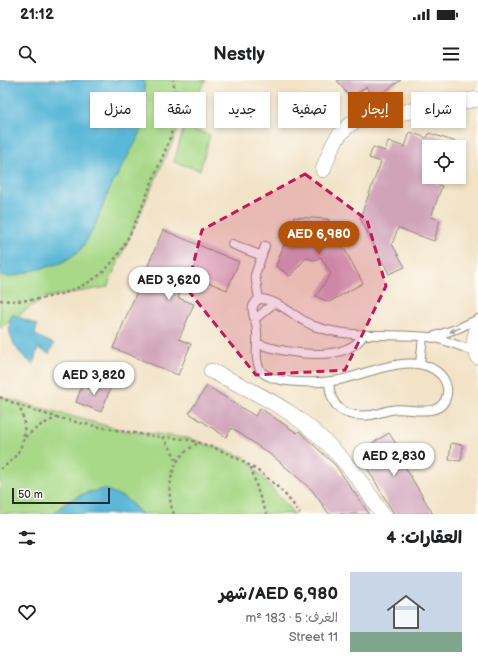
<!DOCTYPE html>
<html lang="ar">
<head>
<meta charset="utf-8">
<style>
	body { margin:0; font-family:"Balsamiq Sans","Playpen Sans Arabic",sans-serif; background:#f6f6f6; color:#202124; direction:rtl; height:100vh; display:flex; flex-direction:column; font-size:15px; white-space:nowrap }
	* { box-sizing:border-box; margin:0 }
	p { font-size:13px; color:#757577 }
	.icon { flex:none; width:22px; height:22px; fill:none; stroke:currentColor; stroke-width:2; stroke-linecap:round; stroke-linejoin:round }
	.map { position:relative; height:434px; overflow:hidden; direction:ltr }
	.sheet { display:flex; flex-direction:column; background:#fff; flex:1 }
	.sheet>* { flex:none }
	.guide { position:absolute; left:12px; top:12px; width:454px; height:36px; direction:rtl; display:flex; gap:8px }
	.tools { position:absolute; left:422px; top:60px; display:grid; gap:8px }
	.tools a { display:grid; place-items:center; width:44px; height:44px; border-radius:0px; background:#fff; box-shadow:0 2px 6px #0003; font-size:20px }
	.scale { position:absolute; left:12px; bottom:10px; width:98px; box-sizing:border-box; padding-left:4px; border:2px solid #2b2b2b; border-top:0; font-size:11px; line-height:14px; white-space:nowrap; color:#2b2b2b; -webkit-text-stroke:3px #fdfcf7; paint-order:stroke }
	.price { position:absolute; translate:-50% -34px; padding:0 9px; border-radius:14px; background:#fff; color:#222; font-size:13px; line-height:26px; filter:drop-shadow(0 1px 2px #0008) }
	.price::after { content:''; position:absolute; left:50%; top:24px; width:12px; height:9px; margin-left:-6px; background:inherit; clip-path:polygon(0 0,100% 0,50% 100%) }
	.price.current { background:#b45309; color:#fff }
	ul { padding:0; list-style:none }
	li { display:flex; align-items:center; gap:12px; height:100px; padding:0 16px }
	li span { display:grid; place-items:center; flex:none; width:112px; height:80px; border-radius:0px; color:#555 }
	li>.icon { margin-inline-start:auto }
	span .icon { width:48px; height:48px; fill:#fffc; stroke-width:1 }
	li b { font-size:17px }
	h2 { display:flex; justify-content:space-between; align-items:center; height:48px; padding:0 16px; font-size:17px }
	.chip { padding:0 14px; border-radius:0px; background:#fff; box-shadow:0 2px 6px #0003; font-size:14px; line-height:36px }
	.chip.current { background:#b45309; color:#fff }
	.status { display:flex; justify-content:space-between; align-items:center; height:28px; padding:0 20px; background:#fff; direction:ltr }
	.status svg { height:11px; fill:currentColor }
	header { display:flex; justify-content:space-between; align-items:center; height:52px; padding:0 16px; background:#fff; font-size:18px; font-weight:700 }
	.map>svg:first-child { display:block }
	.green { fill:#a8d988; stroke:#6a825a }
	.water { fill:#5ab8d8; stroke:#427282 }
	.building { fill:#d0a3b9 }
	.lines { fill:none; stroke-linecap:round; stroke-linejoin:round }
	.lane-casing { stroke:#8e8779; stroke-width:10 }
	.street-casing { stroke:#8e8779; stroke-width:16 }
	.path { stroke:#8e8779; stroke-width:2.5; stroke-dasharray:3 3; stroke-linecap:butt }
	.lane { stroke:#fff; stroke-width:8 }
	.street { stroke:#fff; stroke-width:15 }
	.oneway { fill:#a0a0a0 }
	.marked { fill:#c2185b; fill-opacity:0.2; stroke:#c2185b; stroke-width:3; stroke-dasharray:8 5; stroke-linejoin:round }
</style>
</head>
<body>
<div class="status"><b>21:12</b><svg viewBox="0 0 49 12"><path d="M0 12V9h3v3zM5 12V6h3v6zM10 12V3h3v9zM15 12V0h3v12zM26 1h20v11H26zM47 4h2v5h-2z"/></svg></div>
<header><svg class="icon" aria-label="menu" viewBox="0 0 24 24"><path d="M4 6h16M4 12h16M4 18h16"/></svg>Nestly<svg class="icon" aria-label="search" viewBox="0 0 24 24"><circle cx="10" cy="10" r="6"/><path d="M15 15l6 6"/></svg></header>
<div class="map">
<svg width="478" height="434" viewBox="0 0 478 434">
	<rect width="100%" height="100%" fill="#fdfcf7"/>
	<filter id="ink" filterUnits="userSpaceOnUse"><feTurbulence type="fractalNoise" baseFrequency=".025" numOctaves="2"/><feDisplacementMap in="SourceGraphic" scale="8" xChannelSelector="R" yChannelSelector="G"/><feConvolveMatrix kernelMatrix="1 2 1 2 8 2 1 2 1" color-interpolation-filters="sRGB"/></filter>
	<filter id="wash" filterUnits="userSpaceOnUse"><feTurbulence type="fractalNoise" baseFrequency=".012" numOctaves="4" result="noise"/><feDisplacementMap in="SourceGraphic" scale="16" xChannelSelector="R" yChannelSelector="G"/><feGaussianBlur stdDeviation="0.9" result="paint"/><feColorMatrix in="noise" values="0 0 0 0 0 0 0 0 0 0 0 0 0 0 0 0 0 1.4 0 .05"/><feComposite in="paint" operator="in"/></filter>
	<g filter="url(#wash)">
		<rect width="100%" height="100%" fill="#f2e3c7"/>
		<path class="green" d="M0,0H206L184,36L107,207L43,218L0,248Z
			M184,47L210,55L200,90L174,82Z
			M0,317L122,350L187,358L245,377L294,434H142L125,418L90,411L64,423L54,434H0Z"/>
		<path class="water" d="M0,0H144L146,32L138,58L109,110L94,148L80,171L61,183L9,197L0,194Z
			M12,234L37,245L35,255L54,264L49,274L38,268L33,284C16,272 4,255 12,234Z
			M105,409L125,418L142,434H54C68,419 85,412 105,409Z"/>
		<g id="blocks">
			<path class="building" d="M337,0H401L374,19L366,7L350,18Z
				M410,52L427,58L429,53L465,65V67H429V97H438L435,104L442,106L431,137L440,140L434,161L398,148L392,164L405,187L389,194L360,138L381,82L369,78L373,67L385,71L388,61L405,67Z
				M294,137L328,139L363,203L329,222L316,216L331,194L321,177L315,180L306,178L290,196L276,186Z
				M163,150L239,182L227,210L188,194L178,218L194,224L179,259L191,264L178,295L113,268Z
				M96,301L111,307L101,332L76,322L82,306L92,310Z
				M207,306L255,336L260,328L297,353L299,351L336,386L369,434H329L312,410L274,377L232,348L226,357L189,333Z
				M389,353L408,383L404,385L433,434H394L358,372Z
				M451,363L463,365L461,381L449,380Z"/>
		</g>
	</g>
	<g filter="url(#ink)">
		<use href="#blocks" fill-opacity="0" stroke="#8e8779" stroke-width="1"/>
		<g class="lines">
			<defs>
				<path id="lane" d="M232,164L262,176
					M259,219L255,195L265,166
					M255,239L274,223
					M432,257L459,248L478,239
					M258,264C286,273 347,285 364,254
					M420,284L423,257
					M329,301C330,328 344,338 371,335C378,334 385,331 391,330C409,326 442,341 447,314C448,307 445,300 441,295C416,269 368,294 339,300C322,303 275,305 262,292C252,281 260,259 256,245C254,234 248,227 259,219C279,219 296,239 314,246C348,259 393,253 429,257C445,259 461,267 476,272"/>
				<path id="street" d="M323,90C331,68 335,54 355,41L478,19
					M478,244L474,262L478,277
					M211,291C238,304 265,316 290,333C328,359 358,394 382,434"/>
			</defs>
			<use href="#lane" class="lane-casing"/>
			<use href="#street" class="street-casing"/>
			<path class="path" d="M0,220C32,224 78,214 103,192C128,169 139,133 152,102C158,86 166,71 171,54C175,38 177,17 173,0
				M0,317C44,338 98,347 146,355C160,358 175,357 189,360C231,370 276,396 300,434
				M25,357L41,345L58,337
				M162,357L171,369L177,382
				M251,387L259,415L267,434
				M0,389C24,375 30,351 19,326
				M174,434C167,419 169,396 177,382C182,373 191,367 199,363"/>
			<use href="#lane" class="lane"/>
			<use href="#street" class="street"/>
		</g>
		<defs><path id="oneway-solid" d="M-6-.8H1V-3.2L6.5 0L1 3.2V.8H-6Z"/></defs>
		<use class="oneway" href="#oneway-solid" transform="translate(455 250) rotate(159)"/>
	</g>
	<path class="marked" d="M305,94L367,140L386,206L345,290L256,295L187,209L202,150Z"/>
</svg>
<div class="tools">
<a><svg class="icon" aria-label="locate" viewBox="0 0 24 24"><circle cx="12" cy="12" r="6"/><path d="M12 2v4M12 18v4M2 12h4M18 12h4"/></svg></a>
</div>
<div class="scale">50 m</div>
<b class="price current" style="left:319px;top:175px">AED 6,980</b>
<b class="price" style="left:169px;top:221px">AED 3,620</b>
<b class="price" style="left:94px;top:316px">AED 3,820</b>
<b class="price" style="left:394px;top:397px">AED 2,830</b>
<div class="guide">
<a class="chip">شراء</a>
<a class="chip current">إيجار</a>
<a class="chip">تصفية</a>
<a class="chip">جديد</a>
<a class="chip">شقة</a>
<a class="chip">منزل</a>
</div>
</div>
<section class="sheet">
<h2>العقارات: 4<svg class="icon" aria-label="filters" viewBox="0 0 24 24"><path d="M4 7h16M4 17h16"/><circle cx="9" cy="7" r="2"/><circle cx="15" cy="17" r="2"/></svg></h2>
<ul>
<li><span style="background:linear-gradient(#c9d6e8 75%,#7fa58c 0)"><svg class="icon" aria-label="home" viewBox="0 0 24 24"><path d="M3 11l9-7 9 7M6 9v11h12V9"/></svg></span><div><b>AED 6,980/شهر</b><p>الغرف: 5 · 183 m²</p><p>11 Street</p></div><svg class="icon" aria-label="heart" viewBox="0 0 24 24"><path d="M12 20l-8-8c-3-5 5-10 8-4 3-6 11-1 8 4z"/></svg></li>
</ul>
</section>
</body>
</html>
